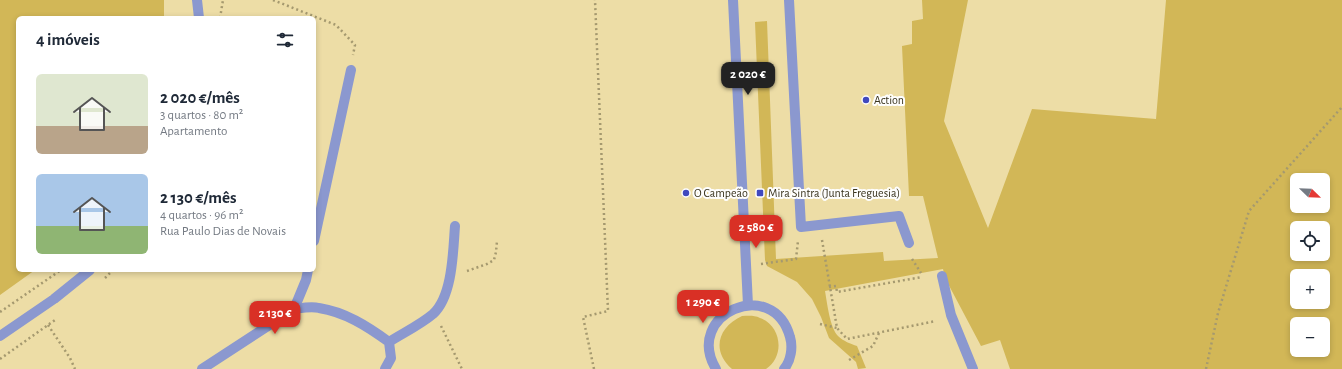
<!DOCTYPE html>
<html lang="pt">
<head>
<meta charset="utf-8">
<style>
	body { margin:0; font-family:"Alegreya Sans",sans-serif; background:#f2f2f3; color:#1f2937; height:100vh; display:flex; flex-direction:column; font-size:15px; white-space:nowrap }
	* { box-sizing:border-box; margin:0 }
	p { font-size:13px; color:#747a83 }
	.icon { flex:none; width:22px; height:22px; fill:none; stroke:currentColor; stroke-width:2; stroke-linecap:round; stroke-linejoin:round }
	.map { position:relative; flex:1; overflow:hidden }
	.panel { position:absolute; left:16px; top:16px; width:300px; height:256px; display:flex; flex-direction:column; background:#fff; border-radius:6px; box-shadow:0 2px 6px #0003 }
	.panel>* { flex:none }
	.needle { width:26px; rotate:113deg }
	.buttons { position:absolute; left:1290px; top:173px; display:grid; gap:8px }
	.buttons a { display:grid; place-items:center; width:40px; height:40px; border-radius:6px; background:#fff; box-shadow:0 2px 6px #0003; font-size:20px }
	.price { position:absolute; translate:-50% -34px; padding:0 9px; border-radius:8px; background:#d93025; color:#fff; font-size:13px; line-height:26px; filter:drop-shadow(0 1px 2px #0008) }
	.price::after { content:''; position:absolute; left:50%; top:24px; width:12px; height:9px; margin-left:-6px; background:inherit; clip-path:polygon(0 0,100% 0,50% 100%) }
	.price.active { background:#222; color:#fff }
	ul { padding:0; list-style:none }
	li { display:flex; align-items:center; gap:12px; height:100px; padding:0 20px }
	li span { display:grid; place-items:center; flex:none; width:112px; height:80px; border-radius:6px; color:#555 }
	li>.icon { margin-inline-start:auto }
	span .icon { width:48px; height:48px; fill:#fffc; stroke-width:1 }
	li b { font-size:17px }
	h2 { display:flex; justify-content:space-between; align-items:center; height:48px; padding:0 20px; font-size:17px }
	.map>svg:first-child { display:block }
	.green { fill:#d2b757; fill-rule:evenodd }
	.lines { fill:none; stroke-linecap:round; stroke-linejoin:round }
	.path { stroke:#a5996f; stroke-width:2.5; stroke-dasharray:2 3; stroke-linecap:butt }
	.service { stroke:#8b98cf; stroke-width:10 }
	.pedestrian { stroke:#8b98cf; stroke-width:10 }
	.minor { stroke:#8b98cf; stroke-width:10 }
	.tertiary { stroke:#8b98cf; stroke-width:10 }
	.poi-dot { fill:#4049be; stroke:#fefefe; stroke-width:1.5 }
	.labels { text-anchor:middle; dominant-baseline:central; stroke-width:4; stroke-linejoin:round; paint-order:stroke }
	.poi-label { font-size:12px; fill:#3a341e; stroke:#fefefe; text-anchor:start }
</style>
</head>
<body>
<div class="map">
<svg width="1342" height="369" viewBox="0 0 1342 369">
	<rect width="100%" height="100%" fill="#eddda6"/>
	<path class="green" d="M0,0H164V18H18V270H35L0,295Z
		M922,0H968L944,121L988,228L1032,109L1156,119L1166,0H1342V369H1010L1000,340L981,346L945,278L943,269L825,291C827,302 830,328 838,336C843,341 851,344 857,346L866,368L858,369L856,362L829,338L821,317L812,299L797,282L767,266L765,260L755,22L767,21L776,259L883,252L884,261L938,258L923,196H909L902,46L912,44V21L923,19ZM1297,180H1323V206H1297ZM1297,228H1323V254H1297ZM1297,276H1323V302H1297ZM1297,324H1323V350H1297Z
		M742,316C748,316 754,315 760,318C782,326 785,357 766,369H732C711,351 718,327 742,316Z"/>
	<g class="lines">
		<path class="path" d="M273,0L336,25L355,45L353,55
			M220,18L223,0
			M822,240L837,328L847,339L936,321
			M912,259L921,273
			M761,264L796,259L798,241
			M467,271L487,264L494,260L496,252L497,241
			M105,278L113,270
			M829,287L836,286L837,292L922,277
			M0,312L61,270
			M820,324L837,328
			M48,325L70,358L75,369
			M441,326L462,369
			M0,359L55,320
			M849,360L873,346L879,333
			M594,369L583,317L608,311L595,0
			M1206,369L1218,313L1249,211L1342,107"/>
		<path class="service" d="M789,0L801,227L899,216L909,243
			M942,276L951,315L973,369"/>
		<path class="pedestrian" d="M294,309C302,308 311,306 319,308C345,312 367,326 389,342L391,358L385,369
			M389,342C403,333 420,325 433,314C453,296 453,250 455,226"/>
		<path class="minor" d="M733,0L748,305
			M314,241L351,70
			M202,369L294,309L306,280L308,270
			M716,369C683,314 773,275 790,337C793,347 791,361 784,369"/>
		<path class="tertiary" d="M197,0L199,18
			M0,336L54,299L90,270"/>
	</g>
	<g class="poi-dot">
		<circle cx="866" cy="100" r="4"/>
		<circle cx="686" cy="193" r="4"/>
		<rect x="756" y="189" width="8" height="8" rx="2"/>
	</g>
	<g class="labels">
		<g class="poi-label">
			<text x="874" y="100">Action</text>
			<text x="694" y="193">O Campeão</text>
			<text x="768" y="193">Mira Sintra (Junta Freguesia)</text>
		</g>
	</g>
</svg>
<div class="buttons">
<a><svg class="needle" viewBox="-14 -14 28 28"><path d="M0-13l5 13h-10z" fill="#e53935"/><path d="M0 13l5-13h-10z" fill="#747a83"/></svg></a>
<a><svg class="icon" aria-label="locate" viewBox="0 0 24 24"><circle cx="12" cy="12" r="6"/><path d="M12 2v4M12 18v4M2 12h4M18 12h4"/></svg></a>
<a>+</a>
<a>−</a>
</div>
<b class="price active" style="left:748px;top:96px">2 020 €</b>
<b class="price" style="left:756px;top:249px">2 580 €</b>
<b class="price" style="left:703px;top:324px">1 290 €</b>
<b class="price" style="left:275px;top:335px">2 130 €</b>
<section class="panel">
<h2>4 imóveis<svg class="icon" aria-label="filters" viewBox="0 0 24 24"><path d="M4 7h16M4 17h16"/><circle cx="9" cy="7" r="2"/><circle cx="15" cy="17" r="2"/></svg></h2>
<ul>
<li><span style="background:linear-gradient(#dfe7d0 65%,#b9a48a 0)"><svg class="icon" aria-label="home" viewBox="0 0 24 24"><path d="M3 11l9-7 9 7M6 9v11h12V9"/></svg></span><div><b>2 020 €/mês</b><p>3 quartos · 80 m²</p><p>Apartamento</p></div></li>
<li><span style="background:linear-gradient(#a9c7e8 65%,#8fb573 0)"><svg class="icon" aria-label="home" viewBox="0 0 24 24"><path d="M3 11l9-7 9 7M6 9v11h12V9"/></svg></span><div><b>2 130 €/mês</b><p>4 quartos · 96 m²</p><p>Rua Paulo Dias de Novais</p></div></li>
</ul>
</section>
</div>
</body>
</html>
